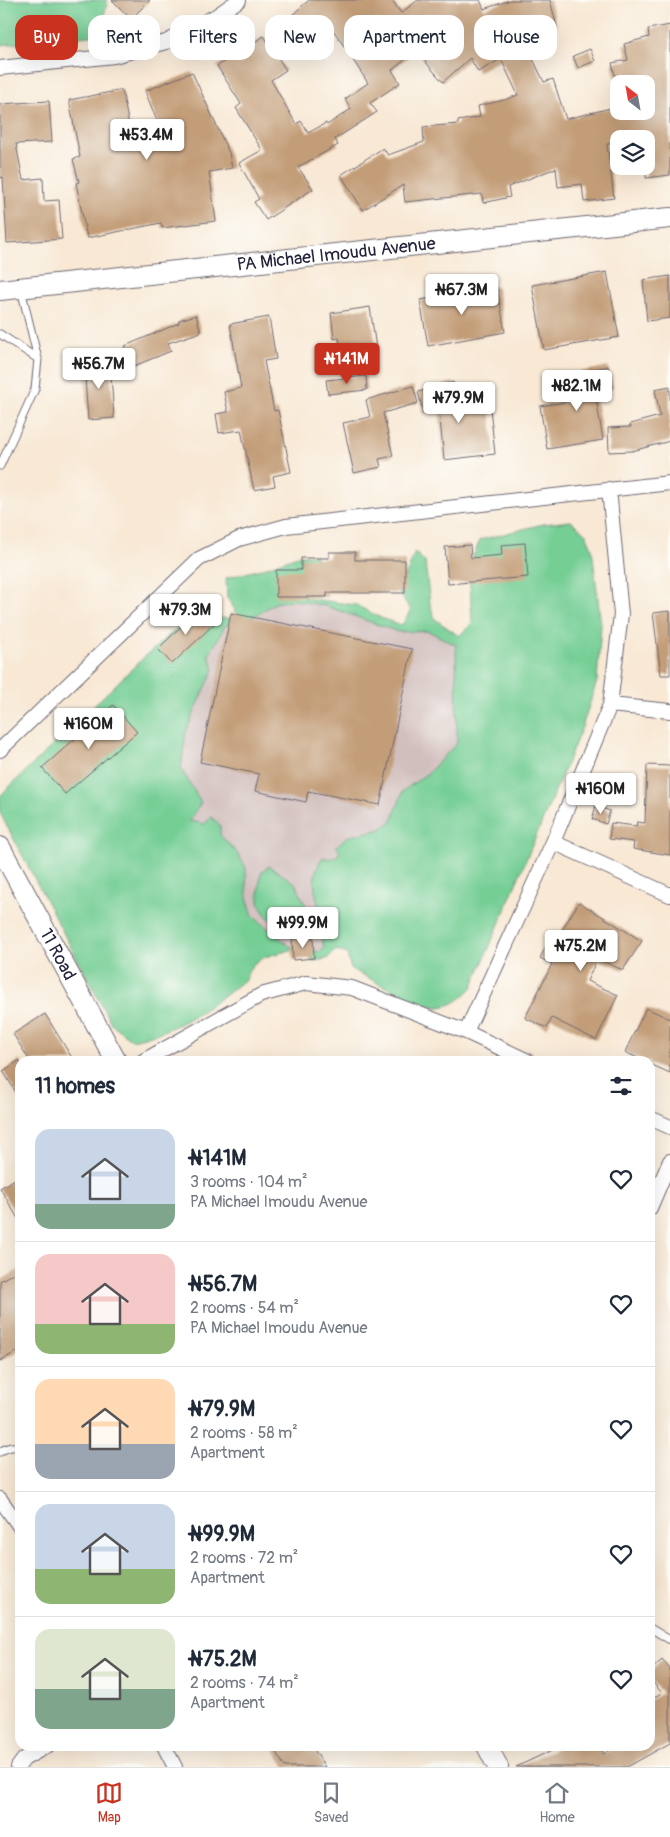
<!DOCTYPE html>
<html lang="en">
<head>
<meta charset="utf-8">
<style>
	body { margin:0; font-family:Pangolin,sans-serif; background:#f6f6f7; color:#1f2937; height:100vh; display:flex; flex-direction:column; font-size:19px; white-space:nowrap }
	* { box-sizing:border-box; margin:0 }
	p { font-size:16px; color:#747a83 }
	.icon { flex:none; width:28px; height:28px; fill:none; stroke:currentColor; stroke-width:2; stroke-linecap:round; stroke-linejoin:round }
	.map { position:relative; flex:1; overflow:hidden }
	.details { position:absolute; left:15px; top:1056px; width:640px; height:695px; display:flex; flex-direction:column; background:#fff; border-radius:15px; box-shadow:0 5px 20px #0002 }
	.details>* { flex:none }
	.banner { position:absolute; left:15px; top:15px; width:640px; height:45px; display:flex; gap:10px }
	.needle { width:32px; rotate:329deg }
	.fabs { position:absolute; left:610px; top:75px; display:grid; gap:10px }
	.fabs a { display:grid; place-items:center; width:45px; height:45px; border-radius:10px; background:#fff; box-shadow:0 5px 20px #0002; font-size:25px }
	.price { position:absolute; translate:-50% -42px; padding:0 11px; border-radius:5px; background:#fff; color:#222; font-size:16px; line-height:32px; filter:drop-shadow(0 1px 2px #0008) }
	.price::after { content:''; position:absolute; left:50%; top:30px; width:15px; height:11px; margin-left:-8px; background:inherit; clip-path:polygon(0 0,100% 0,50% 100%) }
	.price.current { background:#c8321e; color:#fff }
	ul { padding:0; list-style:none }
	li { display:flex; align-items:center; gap:15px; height:125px; padding:0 20px }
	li+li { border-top:1px solid #e0e1e3 }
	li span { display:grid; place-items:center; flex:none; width:140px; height:100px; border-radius:15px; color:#555 }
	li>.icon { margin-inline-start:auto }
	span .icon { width:60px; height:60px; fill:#fffc; stroke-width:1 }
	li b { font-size:21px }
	h2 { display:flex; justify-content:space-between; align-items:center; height:60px; padding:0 20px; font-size:21px }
	.tag { padding:0 18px; border-radius:15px; background:#fff; box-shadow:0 5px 20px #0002; font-size:18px; line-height:45px }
	.tag.current { background:#c8321e; color:#fff }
	.tabs { display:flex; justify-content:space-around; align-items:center; height:70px; border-top:1px solid #e0e1e3; background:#fff; font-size:14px; color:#747a83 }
	.tabs a { display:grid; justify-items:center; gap:2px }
	.tabs .current { color:#c8321e }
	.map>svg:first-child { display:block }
	.industrial { fill:#d1bfbe }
	.green { fill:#75ce94; stroke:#4c7868; fill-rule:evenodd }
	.building { fill:#c39d78 }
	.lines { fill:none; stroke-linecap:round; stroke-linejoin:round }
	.lane-casing { stroke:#6d6771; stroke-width:9 }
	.street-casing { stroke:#6d6771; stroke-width:16 }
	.secondary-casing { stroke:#6d6771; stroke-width:22 }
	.lane { stroke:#fff; stroke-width:7 }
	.street { stroke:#fff; stroke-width:14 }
	.secondary { stroke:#fff; stroke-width:20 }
	.labels { text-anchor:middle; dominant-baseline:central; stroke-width:4; stroke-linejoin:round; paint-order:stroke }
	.street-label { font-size:18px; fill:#22223b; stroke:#fdfcf7 }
</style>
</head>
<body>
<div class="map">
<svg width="670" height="1767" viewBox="0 0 670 1767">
	<rect width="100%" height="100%" fill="#fdfcf7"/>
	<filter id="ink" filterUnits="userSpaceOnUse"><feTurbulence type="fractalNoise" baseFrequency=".02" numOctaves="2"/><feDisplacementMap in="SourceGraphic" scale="10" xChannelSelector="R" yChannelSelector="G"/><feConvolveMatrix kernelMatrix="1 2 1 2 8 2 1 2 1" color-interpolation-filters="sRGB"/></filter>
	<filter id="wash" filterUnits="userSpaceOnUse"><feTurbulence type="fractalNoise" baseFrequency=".0096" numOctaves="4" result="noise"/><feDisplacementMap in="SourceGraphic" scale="20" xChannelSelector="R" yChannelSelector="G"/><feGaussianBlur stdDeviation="1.12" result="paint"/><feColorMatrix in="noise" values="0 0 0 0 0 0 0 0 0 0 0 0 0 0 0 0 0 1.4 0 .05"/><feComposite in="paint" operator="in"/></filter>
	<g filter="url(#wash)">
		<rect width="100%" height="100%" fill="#f8e8d4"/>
		<path class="industrial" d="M293,600L326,606L398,632L428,631L456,645L457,743L429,772L403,791L392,821L381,829L346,837L338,855L330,859L323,857L317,865L315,892L321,912L330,926L322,939L324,948L320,952L289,946L253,916L247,897L246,868L238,854L220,835L211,817L205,824L190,821L181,769L186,731L214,669L209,655L225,626L253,617L275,603Z"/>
		<path class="green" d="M0,0H108L99,35L0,45Z
			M571,521L586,534L592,548L601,625L597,681L582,727L472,988C462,998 454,1005 440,1007C427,1009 366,977 351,969L347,954L336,950L327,959L314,961L294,949C273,956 251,955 246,979C208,1008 180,1030 132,1040L112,1025L0,813V796L139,662L199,608C214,618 220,620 237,617L234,608L227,598L226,578L261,569L300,555H315L324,568L305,588V598L356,605L383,619L402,625L411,610L399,593L415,552L425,562L430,604L435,619L459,636L472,623L469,567L480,540L543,524ZM293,600L326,606L398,632L428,631L456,645L457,743L429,772L403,791L392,821L381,829L346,837L336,847L340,851L338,855L330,859L323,857C307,878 316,905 329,926L322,939L324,948L320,952L289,946L253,916L247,897L246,868L238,854L220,835V825L211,817L205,824L190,821L201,802L181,769L186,731L214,669L209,655L225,626L253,617L275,603Z
			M269,866L295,883L308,910L310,934C291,930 268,926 260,905C257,897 260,882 261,873Z"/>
		<g id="blocks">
			<path class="building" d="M112,0H150L131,19Z
				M309,0H392L401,13L418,0H480L484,9L510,0H550L557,27L522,36L544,82L553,79L566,119L619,106V111H646V84H617L612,63L628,60L624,44L649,37L648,29L670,25V175L646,178V139H619V143L607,144L614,198L584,202L582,184L558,187L556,168L508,187L510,197L483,203L482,194L405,202L403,185L363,210L341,175L383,148L388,155L424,142L423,127L458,124V121L480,117L478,106L504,100L518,95L501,59L478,72L470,58L443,82L416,51L392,70L400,83L370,103L377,112L335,139L338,145L298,167L313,189L266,220L254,202L259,199L239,163L262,150L236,108L241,104L217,66L264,36L286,70L271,80L296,124L301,121L308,133L326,123L327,125L351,109L345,99L368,83L334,31L309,53L283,23Z
				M590,49L595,61L578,68L573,56Z
				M192,72L229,153L232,168L209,172L216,221L162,228L161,223L87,238L76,183L79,182L73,159L80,157L69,100L122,90L133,146L165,141L145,91Z
				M49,101L52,142L16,144L23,180L43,178L44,201L59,200L62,239L7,243L3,177L0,178V104Z
				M607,272L619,337L544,350L532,285Z
				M670,276V318L647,321L643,280Z
				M497,287L505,332L428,346L420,300Z
				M370,307L376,348L341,354L339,338L334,339L331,313Z
				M196,315L201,332L168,343L171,351L134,366L125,346L179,323V320Z
				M269,317L276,359L264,361L274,411L278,410L291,472L273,476L275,486L254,490L241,430L219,433L216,414L228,412L224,392L241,388L230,324Z
				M110,361L114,418L88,420L84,363Z
				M608,366L613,388L595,392L603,440L547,449L540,406L578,400L572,374Z
				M366,376L367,390L328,394L326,380Z
				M453,382L461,411L490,408L495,454L444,460L439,409L424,414L418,392Z
				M413,386L418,403L383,413L393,456L379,459L381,467L354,473L343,423L370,417L366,400Z
				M670,386V441L632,451L609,452L608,428L631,427L630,424L660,416L655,389Z
				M525,543L528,577L448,584L445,547L470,545L471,558L502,555L501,545Z
				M329,552H355V560H405V593H327V597H276V570H301V558H329Z
				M199,609L214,624L172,664L158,649Z
				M670,611V675H661L653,613Z
				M231,613L412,649L380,805L308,791L306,802L255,791L259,774L200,762Z
				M113,705L137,732L65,794L42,768Z
				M647,765L670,766V855L633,849L634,842L609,839L611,823L636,826L637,822L645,823Z
				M596,806L610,811L606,824L592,819Z
				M579,902L642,941L623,970L597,959L587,981L618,995L596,1040L552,1018L547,1028L525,1018L552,964L540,958L547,944L552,946Z
				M313,937L314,958L293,960L292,939Z
				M646,1008L670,1019V1073L650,1064V1061H644L625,1052Z
				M45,1014L74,1061H30L13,1034Z
				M20,1060V1099L3,1071Z
				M20,1176V1222L0,1188Z
				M20,1269V1350L0,1361V1281Z
				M662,1660L670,1669V1743L627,1767H516L561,1746H599L604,1754L617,1746H650V1700L662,1693L650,1679V1671Z
				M272,1746H312L325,1767H285Z"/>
		</g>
	</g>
	<g filter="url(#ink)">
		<use href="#blocks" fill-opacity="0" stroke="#6d6771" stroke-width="1"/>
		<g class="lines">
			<defs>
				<path id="lane" d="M0,334L38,359
					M0,466L35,389L38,359L21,289
					M0,1452C6,1448 13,1445 20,1448
					M650,1628L670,1640"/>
				<path id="street" d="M0,68L114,56L166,42L216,16L239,0
					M610,705L670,711
					M0,750L199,559L239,539L286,526L670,483
					M553,842L670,895
					M466,1032L553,842L610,705L621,614L609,489
					M143,1061L261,995L306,983L352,988L466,1032L528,1061
					M650,1118L670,1127
					M650,1208L670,1161
					M0,1499L20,1527
					M164,1746L175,1767
					M18,1767L24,1759L47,1746"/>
				<g id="secondary">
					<path id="s1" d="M0,290L670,218"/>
					<path id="s2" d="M0,847L116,1061"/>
					<path d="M487,1746L498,1767"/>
				</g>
			</defs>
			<use href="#lane" class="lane-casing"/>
			<use href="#street" class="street-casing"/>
			<use href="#secondary" class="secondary-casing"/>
			<use href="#lane" class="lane"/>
			<use href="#street" class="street"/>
			<use href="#secondary" class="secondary"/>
		</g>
	</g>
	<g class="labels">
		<g class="street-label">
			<text stroke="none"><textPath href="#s1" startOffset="338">PA Michael Imoudu Avenue</textPath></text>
			<text stroke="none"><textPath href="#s2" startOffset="122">11 Road</textPath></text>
		</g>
	</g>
</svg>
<div class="fabs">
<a><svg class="needle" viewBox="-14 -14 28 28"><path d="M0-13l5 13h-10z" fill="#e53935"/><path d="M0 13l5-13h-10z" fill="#747a83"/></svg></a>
<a><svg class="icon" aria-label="layers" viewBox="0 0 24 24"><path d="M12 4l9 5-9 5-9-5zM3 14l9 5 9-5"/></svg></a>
</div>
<b class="price" style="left:147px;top:161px">₦53.4M</b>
<b class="price" style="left:462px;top:316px">₦67.3M</b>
<b class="price current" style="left:347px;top:385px">₦141M</b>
<b class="price" style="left:99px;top:390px">₦56.7M</b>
<b class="price" style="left:577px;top:412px">₦82.1M</b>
<b class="price" style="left:459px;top:424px">₦79.9M</b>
<b class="price" style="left:186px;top:636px">₦79.3M</b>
<b class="price" style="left:89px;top:750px">₦160M</b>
<b class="price" style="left:601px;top:815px">₦160M</b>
<b class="price" style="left:303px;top:949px">₦99.9M</b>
<b class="price" style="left:581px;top:972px">₦75.2M</b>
<div class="banner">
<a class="tag current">Buy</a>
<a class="tag">Rent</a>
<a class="tag">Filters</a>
<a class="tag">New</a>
<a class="tag">Apartment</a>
<a class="tag">House</a>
</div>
<section class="details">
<h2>11 homes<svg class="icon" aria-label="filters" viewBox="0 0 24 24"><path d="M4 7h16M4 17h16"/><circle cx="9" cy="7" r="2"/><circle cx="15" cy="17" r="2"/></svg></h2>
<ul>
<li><span style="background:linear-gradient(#c9d6e8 75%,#7fa58c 0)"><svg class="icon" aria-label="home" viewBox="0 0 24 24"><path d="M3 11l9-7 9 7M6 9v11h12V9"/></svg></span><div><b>₦141M</b><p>3 rooms · 104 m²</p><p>PA Michael Imoudu Avenue</p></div><svg class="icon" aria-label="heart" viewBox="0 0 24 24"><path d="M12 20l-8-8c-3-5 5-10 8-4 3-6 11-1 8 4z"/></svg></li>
<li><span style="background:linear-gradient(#f6c9c9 70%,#8fb573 0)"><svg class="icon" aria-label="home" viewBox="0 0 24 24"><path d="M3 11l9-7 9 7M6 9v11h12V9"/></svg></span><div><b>₦56.7M</b><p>2 rooms · 54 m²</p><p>PA Michael Imoudu Avenue</p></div><svg class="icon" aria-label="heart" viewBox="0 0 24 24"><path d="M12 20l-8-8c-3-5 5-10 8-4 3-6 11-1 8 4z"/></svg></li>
<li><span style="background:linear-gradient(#ffd9b3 65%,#9aa5b1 0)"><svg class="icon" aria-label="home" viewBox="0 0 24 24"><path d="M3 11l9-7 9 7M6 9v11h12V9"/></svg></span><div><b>₦79.9M</b><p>2 rooms · 58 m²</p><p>Apartment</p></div><svg class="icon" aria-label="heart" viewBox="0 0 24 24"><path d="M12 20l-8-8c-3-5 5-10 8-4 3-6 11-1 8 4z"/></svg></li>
<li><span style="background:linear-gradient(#c9d6e8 65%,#8fb573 0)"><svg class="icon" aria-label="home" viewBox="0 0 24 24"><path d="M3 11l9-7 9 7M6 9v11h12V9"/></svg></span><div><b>₦99.9M</b><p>2 rooms · 72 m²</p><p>Apartment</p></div><svg class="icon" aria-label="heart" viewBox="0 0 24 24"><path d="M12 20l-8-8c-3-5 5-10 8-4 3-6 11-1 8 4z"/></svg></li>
<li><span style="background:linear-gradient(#dfe7d0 60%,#7fa58c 0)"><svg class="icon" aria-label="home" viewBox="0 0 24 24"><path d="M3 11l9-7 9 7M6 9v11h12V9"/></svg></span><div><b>₦75.2M</b><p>2 rooms · 74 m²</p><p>Apartment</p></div><svg class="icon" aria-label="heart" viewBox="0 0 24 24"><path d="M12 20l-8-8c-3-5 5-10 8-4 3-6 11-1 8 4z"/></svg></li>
</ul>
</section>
</div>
<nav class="tabs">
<a class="current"><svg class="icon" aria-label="map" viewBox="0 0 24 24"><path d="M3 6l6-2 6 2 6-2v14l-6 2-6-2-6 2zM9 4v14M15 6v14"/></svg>Map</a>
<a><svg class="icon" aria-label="saved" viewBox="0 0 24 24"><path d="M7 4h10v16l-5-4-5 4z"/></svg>Saved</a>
<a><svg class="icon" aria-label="home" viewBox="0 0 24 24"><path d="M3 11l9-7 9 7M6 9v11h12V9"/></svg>Home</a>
</nav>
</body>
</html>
